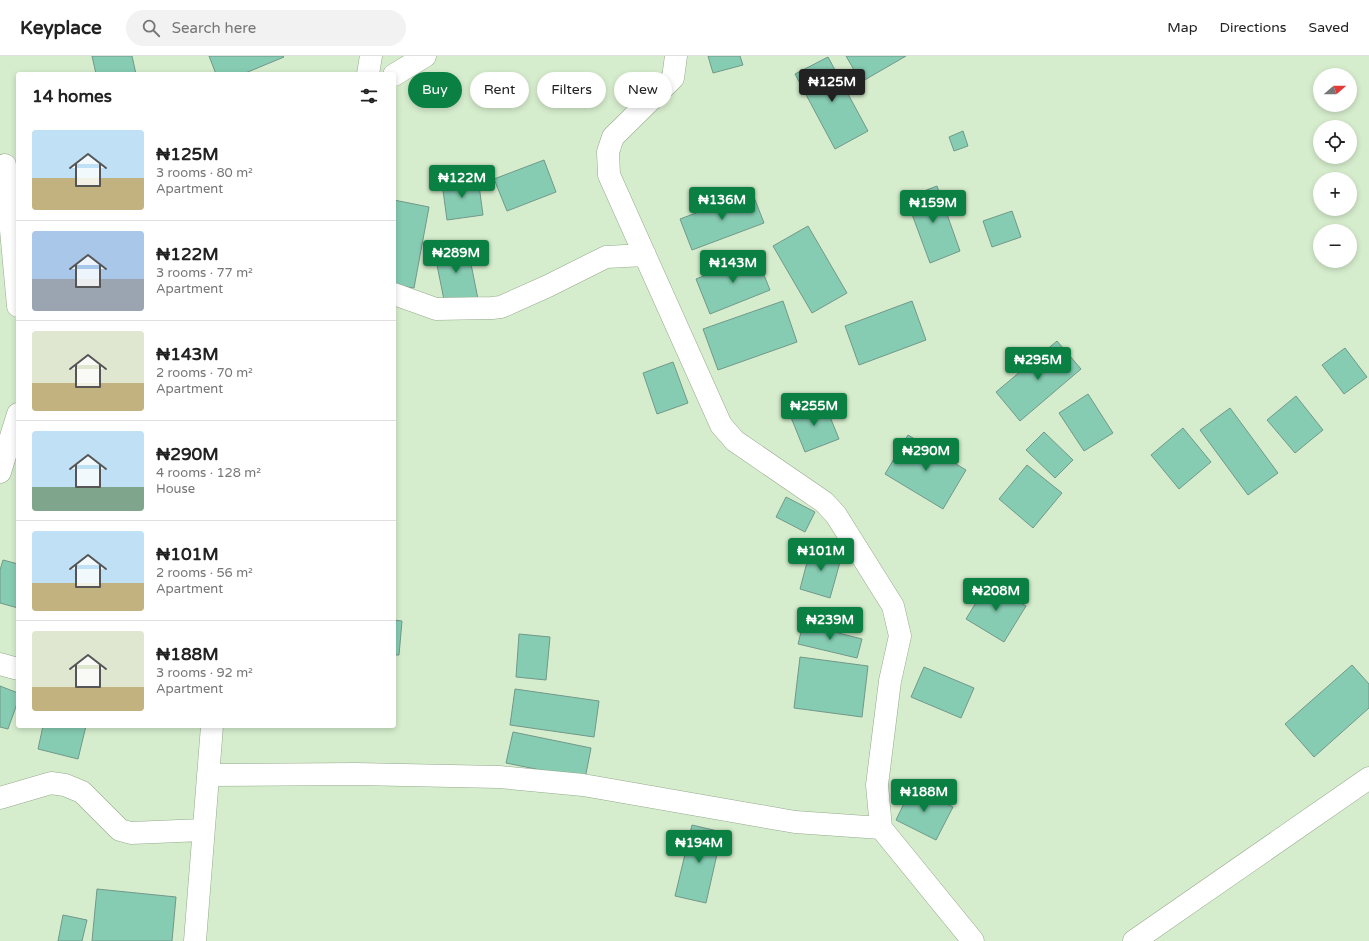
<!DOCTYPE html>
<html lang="en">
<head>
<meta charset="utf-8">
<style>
	body { margin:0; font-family:"Varela Round",sans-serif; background:#f2f2f2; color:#222; height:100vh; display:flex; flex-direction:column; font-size:15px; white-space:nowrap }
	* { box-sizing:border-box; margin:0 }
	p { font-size:13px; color:#767676 }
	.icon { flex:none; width:22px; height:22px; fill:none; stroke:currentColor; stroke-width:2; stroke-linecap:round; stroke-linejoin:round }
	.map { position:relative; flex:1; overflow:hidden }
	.panel { position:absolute; left:16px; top:16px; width:380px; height:656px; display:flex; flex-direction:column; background:#fff; border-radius:4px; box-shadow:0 2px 6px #0003 }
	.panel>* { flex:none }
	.hud { position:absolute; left:408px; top:16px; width:380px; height:36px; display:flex; gap:8px }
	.needle { width:26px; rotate:70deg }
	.controls { position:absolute; left:1313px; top:12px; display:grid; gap:8px }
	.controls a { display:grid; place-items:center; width:44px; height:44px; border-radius:50%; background:#fff; box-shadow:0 2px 6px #0003; font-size:20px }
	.price { position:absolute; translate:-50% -34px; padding:0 9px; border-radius:4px; background:#0b8043; color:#fff; font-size:13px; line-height:26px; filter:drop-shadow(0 1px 2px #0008) }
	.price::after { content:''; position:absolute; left:50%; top:24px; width:12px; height:9px; margin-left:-6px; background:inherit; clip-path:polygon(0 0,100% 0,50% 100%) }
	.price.active { background:#222; color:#fff }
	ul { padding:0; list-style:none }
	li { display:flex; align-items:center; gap:12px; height:100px; padding:0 16px }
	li+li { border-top:1px solid #e0e0e0 }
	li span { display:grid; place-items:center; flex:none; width:112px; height:80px; border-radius:4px; color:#555 }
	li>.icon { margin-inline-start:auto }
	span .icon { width:48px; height:48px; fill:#fffc; stroke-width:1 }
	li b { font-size:17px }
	h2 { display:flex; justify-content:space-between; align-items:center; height:48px; padding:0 16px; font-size:17px }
	.chip { padding:0 14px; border-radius:18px; background:#fff; box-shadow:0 2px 6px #0003; font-size:14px; line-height:36px }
	.chip.active { background:#0b8043; color:#fff }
	header { display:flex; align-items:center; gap:24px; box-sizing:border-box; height:56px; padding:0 20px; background:#fff; border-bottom:1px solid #e0e0e0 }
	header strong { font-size:19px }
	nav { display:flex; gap:22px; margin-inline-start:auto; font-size:14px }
	.search { width:280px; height:36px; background:#f2f2f2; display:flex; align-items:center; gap:10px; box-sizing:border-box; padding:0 14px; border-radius:22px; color:#767676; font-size:15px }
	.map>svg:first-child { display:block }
	.building { fill:#86ccb3; stroke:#719889 }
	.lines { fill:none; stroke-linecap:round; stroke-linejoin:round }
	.minor-casing { stroke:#94a98c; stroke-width:23 }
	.minor { stroke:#fff; stroke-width:22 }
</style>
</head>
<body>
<header>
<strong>Keyplace</strong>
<div class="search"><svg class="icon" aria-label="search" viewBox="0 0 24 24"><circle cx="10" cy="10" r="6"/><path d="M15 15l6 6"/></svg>Search here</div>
<nav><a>Map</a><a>Directions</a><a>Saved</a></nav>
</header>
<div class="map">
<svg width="1369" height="885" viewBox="0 0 1369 885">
	<rect width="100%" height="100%" fill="#d6edcd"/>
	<path class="building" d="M92,0H132L136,18H96Z
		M209,0H283L284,1L243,18H216Z
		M708,0H740L743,9L713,17Z
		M846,0H906L861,26Z
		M828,1L868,75L835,93L795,18Z
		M963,75L968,90L954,95L949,81Z
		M544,104L556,136L507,155L494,123Z
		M478,122L483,159L447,164L442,127Z
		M937,130L960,195L930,207L906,142Z
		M752,136L764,167L692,194L680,163Z
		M394,144L429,151L414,232L394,229Z
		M1012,155L1021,181L992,191L983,165Z
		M808,170L847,237L812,257L773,190Z
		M467,188L478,243L445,249L434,194Z
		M756,199L770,234L710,258L696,223Z
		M783,245L797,286L718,314L703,273Z
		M912,245L926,284L859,309L845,270Z
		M1057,285L1081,313L1020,365L996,336Z
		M1345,292L1367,321L1344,338L1322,309Z
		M673,306L688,347L657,358L643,317Z
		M1088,338L1113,377L1084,395L1059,357Z
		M1296,340L1323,374L1295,397L1267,364Z
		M824,346L839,383L805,396L790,359Z
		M1230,352L1278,417L1248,439L1200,374Z
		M1183,372L1211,406L1179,433L1151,399Z
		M1044,376L1073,404L1055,422L1026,394Z
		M908,379L966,414L943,453L885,418Z
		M1027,409L1062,437L1033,472L999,443Z
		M786,441L815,456L805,476L776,461Z
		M811,491L842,499L830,542L800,533Z
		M3,504L18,508V552L0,547V514Z
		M988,527L1026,550L1004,586L966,563Z
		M394,564L402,565L399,599H394Z
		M803,568L862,583L857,602L798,588Z
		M519,578L550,581L546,624L516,621Z
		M800,601L868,610L862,661L794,652Z
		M1352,609L1369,628V652L1314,701L1285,668Z
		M924,611L974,632L961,662L911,641Z
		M0,630L18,637V645L8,673L0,671Z
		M515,633L599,645L594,681L510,669Z
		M43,670H86L78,703L38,693Z
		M513,676L591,692L585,723L506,707Z
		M912,731L953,751L936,784L896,764Z
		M692,769L722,776L706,847L675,840Z
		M97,833L176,841L172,885H92Z
		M63,859L87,864L82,885H58Z"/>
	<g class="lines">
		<defs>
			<path id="minor" d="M676,0L673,22L613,81L608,96L609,119L721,369L735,385L824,446L836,459L893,550L900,580L890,625L877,729L881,772L973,885
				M368,18L371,0
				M394,19L425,0
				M5,109L18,250
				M394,238L436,253L492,252L501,251L548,230L606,201L645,199
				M0,416L18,358
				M0,608L18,613
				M208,719L356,718L499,721L583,729L795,766L881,772
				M0,742L51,727L65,729L82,736L120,774L131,777L203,774
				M195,885L212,670
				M1134,885L1369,722"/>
		</defs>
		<use href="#minor" class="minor-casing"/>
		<use href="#minor" class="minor"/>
	</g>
</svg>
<div class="controls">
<a><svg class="needle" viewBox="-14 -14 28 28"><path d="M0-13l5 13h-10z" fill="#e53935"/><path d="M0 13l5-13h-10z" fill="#767676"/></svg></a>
<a><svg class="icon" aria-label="locate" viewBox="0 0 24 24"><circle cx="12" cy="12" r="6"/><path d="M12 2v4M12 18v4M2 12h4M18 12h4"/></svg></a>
<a>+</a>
<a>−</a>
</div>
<b class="price active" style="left:832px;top:47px">₦125M</b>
<b class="price" style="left:462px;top:143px">₦122M</b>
<b class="price" style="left:722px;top:165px">₦136M</b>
<b class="price" style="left:933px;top:168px">₦159M</b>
<b class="price" style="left:456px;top:218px">₦289M</b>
<b class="price" style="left:733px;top:228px">₦143M</b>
<b class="price" style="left:1038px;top:325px">₦295M</b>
<b class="price" style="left:814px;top:371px">₦255M</b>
<b class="price" style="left:926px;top:416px">₦290M</b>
<b class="price" style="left:821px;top:516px">₦101M</b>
<b class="price" style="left:996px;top:556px">₦208M</b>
<b class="price" style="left:830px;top:585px">₦239M</b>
<b class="price" style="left:924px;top:757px">₦188M</b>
<b class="price" style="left:699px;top:808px">₦194M</b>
<div class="hud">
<a class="chip active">Buy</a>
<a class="chip">Rent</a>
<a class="chip">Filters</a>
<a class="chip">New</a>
</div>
<section class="panel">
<h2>14 homes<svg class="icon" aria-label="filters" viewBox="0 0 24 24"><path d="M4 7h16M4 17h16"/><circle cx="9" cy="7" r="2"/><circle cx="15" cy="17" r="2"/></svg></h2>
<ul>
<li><span style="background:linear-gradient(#bfe0f5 60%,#c2b280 0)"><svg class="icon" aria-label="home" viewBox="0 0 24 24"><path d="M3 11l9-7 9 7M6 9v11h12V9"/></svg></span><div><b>₦125M</b><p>3 rooms · 80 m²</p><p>Apartment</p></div></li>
<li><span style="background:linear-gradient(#a9c7e8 60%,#9aa5b1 0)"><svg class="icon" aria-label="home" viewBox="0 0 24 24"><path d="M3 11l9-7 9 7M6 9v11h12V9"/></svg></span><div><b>₦122M</b><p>3 rooms · 77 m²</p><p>Apartment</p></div></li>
<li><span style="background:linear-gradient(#dfe7d0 65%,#c2b280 0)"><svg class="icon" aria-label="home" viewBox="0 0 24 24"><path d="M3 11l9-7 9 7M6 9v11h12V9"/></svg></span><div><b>₦143M</b><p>2 rooms · 70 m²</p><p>Apartment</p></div></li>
<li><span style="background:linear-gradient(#bfe0f5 70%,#7fa58c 0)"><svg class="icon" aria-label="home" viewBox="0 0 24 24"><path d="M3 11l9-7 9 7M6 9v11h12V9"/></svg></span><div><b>₦290M</b><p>4 rooms · 128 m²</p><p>House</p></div></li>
<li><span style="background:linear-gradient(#bfe0f5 65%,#c2b280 0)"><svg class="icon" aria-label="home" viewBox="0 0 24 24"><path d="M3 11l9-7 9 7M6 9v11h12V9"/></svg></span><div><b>₦101M</b><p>2 rooms · 56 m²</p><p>Apartment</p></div></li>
<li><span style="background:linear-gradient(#dfe7d0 70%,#c2b280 0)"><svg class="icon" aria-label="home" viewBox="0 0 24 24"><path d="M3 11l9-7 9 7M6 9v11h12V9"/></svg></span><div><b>₦188M</b><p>3 rooms · 92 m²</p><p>Apartment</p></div></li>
</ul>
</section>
</div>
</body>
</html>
